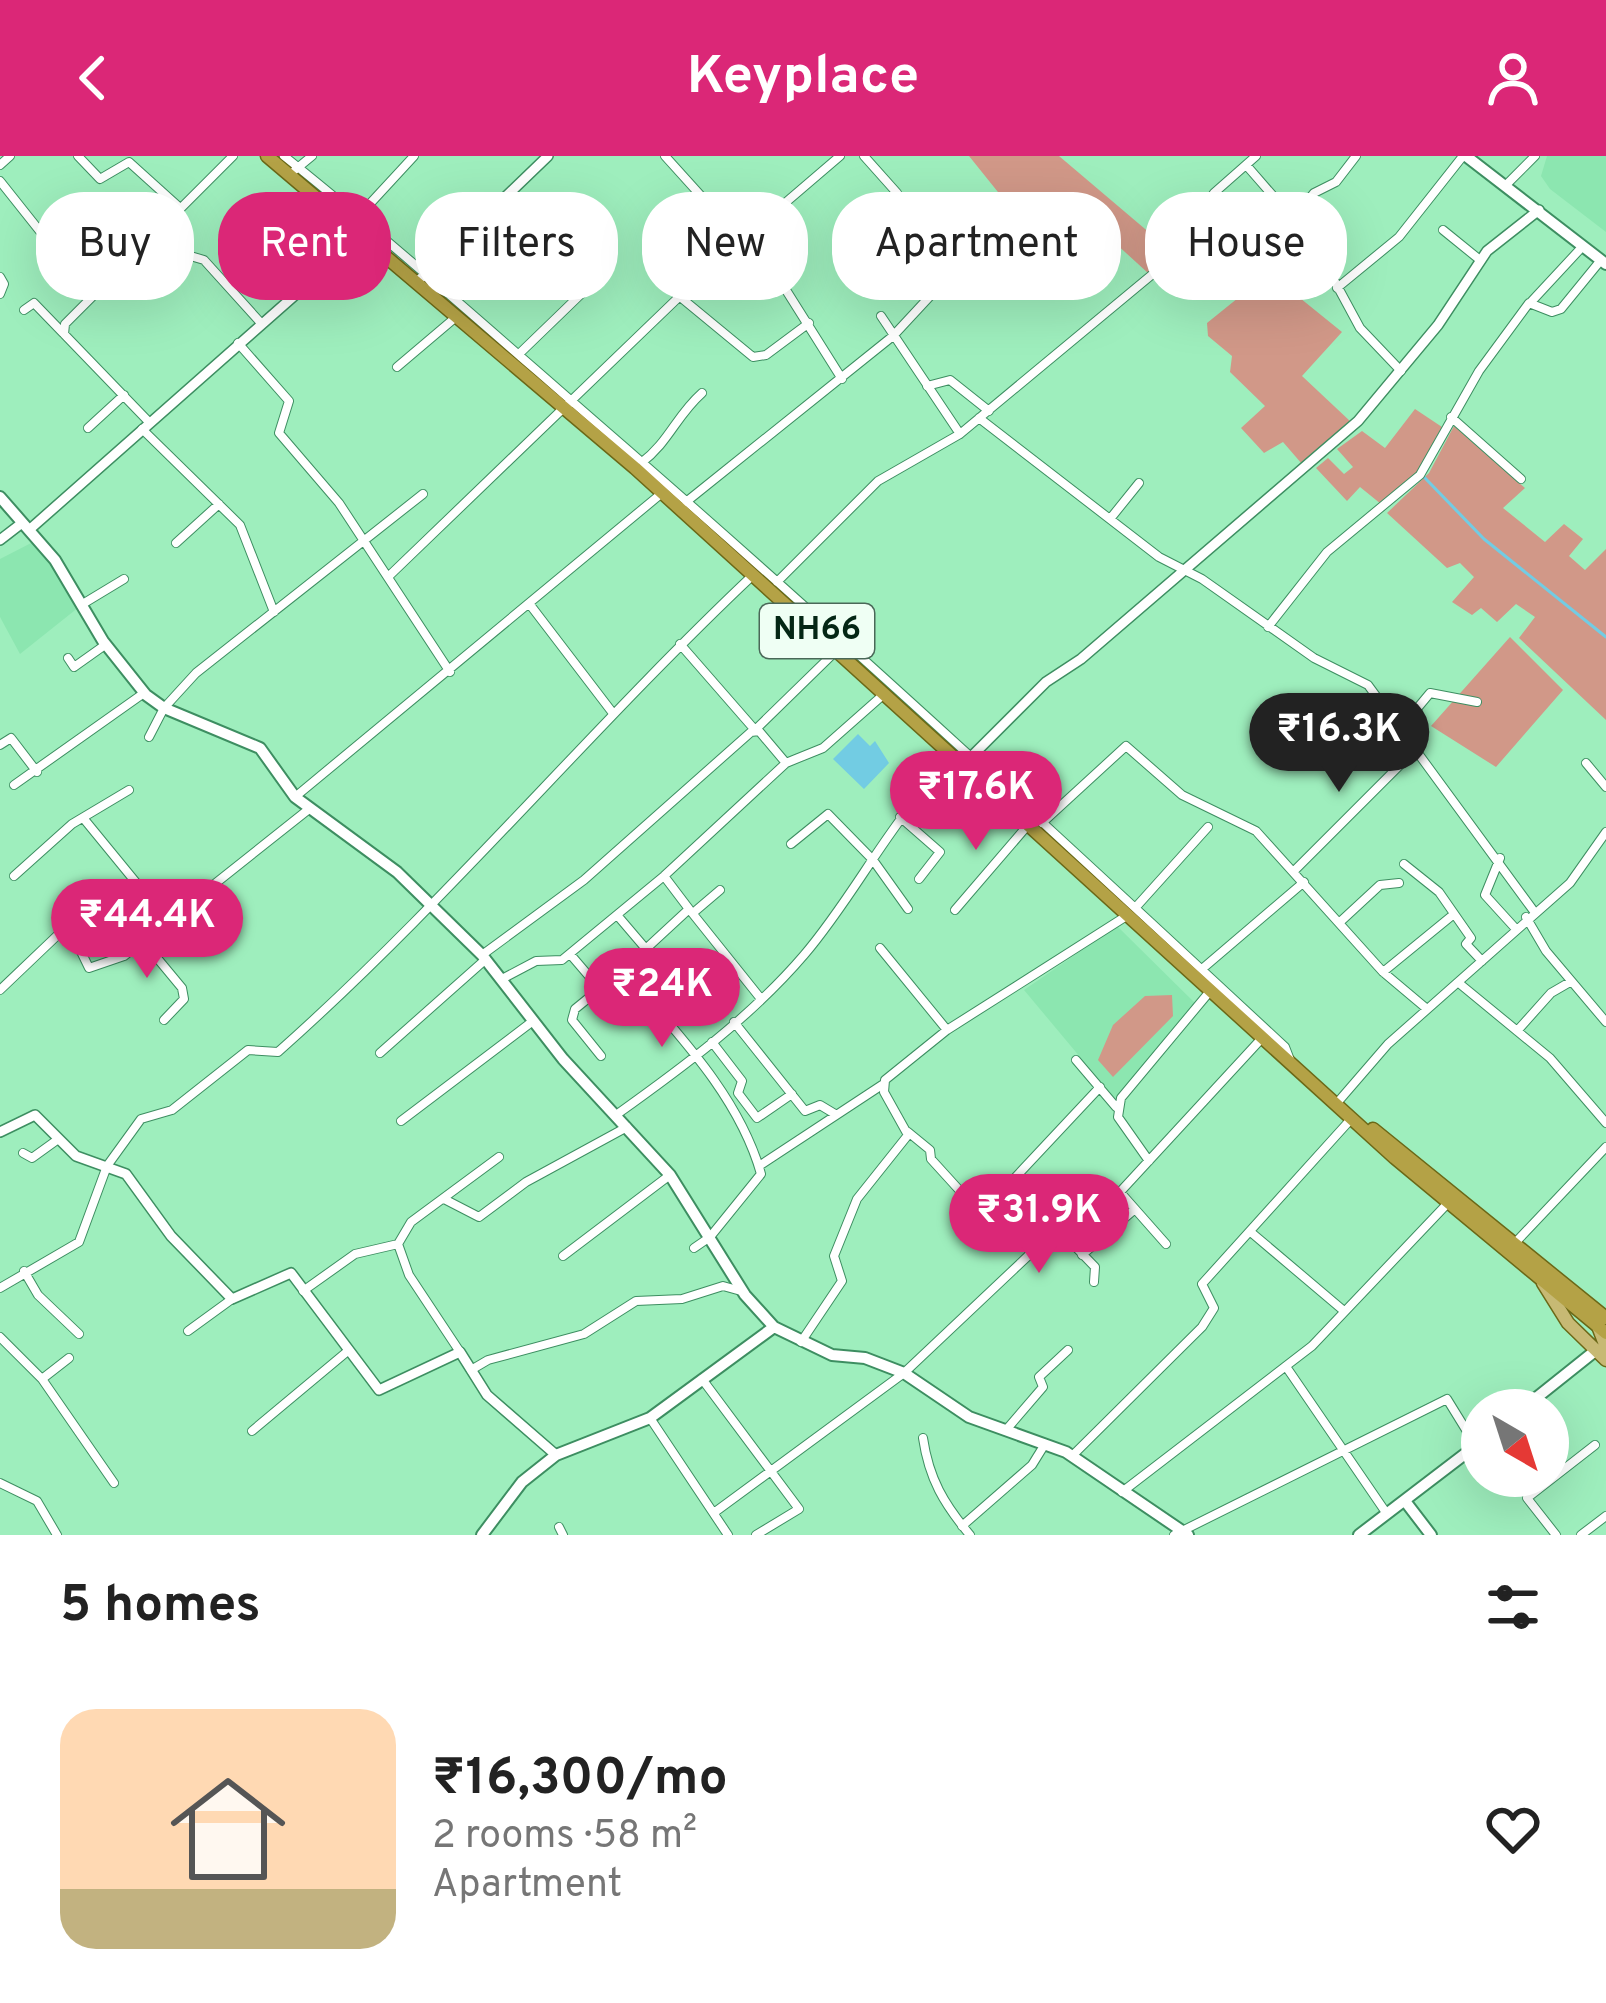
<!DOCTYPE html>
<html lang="en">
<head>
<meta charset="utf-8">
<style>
	body { margin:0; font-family:Overpass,sans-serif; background:#f2f2f2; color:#222; height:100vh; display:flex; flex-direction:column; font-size:45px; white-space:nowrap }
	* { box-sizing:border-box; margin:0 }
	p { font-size:39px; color:#767676 }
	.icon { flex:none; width:66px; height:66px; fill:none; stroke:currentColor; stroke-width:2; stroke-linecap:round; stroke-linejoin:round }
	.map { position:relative; height:1379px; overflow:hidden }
	.drawer { display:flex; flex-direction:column; background:#fff; flex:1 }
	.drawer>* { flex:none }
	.banner { position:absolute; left:36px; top:36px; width:1536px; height:108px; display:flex; gap:24px }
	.needle { width:78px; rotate:141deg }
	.tools { position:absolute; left:1461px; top:1233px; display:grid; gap:24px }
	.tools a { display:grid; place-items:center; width:108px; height:108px; border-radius:50%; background:#fff; box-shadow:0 12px 48px #0002; font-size:60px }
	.price { position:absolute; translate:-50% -102px; padding:0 27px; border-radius:42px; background:#db2777; color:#fff; font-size:39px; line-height:78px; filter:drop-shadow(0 3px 6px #0008) }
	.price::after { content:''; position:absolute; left:50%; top:72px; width:36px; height:27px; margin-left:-18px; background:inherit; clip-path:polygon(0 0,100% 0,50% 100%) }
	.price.current { background:#222; color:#fff }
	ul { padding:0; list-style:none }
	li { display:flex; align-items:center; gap:36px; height:300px; padding:0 60px }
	li span { display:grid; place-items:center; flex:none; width:336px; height:240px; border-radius:36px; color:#555 }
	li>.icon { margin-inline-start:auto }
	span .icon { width:144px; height:144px; fill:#fffc; stroke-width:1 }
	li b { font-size:51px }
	h2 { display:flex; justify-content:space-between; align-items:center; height:144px; padding:0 60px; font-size:51px }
	.chip { padding:0 42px; border-radius:48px; background:#fff; box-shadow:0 12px 48px #0002; font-size:42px; line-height:108px }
	.chip.current { background:#db2777; color:#fff }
	header { display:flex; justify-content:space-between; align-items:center; height:156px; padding:0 60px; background:#db2777; color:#fff; font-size:54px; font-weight:700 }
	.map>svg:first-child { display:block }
	.built { fill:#8ce6b0 }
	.green { fill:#d19888 }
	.water { fill:#72cce3 }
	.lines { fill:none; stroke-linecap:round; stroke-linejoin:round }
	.stream { stroke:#72cce3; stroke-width:3 }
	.minor-casing { stroke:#3d8e61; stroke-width:10 }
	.tertiary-casing { stroke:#3d8e61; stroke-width:12 }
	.secondary-casing { stroke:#3d8e61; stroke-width:14 }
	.primary-casing { stroke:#6b6817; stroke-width:15 }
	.trunk-casing { stroke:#6b6817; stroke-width:15 }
	.minor { stroke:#fff; stroke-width:8 }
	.tertiary { stroke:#fff; stroke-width:9 }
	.secondary { stroke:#fff; stroke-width:10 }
	.primary { stroke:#c7b974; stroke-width:12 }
	.trunk { stroke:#b4a246; stroke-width:12 }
	.labels { text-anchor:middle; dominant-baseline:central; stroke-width:9; stroke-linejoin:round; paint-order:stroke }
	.shield { fill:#effff4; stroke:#4a6858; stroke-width:3 }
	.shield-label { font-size:33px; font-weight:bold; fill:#042715 }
</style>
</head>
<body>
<header><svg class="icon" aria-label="back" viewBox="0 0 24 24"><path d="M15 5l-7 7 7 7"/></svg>Keyplace<svg class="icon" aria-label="person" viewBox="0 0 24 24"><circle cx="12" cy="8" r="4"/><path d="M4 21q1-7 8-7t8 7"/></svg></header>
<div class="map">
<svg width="1606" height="1379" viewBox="0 0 1606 1379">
	<rect width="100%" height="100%" fill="#9eeebd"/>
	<path class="built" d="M1547,0H1606V76L1550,33L1541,20Z
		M35,385L79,451L20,498L0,461V403Z
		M1117,770L1199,851L1116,944L1024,834Z"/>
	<path class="green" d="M969,0H1059L1171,95L1148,117L1081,56L1060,77L1010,51Z
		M1269,117L1342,176L1302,220L1351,266L1302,308L1283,286L1264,297L1241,272L1265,250L1230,216L1232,200L1208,180L1207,167Z
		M1415,253L1442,271L1420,315L1381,348L1360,331L1347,345L1316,312L1328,302L1344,318L1353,311L1337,293L1362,275L1385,292Z
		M1454,270L1525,332L1503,352L1545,386L1564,368L1583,383L1569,400L1585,414L1606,393V564L1519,482L1535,461L1516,448L1497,466L1481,452L1472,459L1452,446L1474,421L1460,407L1447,412L1387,357L1429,317Z
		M1510,481L1563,534L1496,611L1431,570Z
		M1172,839L1173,860L1113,921L1098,904L1113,869L1145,840Z"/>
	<path class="water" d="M858,578L870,590L875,585L889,607L864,633L833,603Z"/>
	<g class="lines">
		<path class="stream" d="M1424,321L1484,383L1606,481"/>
		<defs>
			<path id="minor" d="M78,0L100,23L129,6L180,52
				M284,0C405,97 520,201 637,302C857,494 1071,692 1285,891L1290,904
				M665,0L786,134L842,223
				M864,0L897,37L868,66
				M0,9L10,0
				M1247,10L1314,87L1360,172L1401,215
				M295,14L312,0
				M0,25L62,103
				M1507,28L1535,0
				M354,65L414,0
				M160,72L187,99L204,104L260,166
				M1443,74L1480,104
				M1187,81L1239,44L1276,84L1314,37L1336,26L1356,0
				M0,121L4,128L0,138
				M1337,132L1399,81L1463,0
				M679,140L753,201L766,199L809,167
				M1531,146L1583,90
				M24,154L34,147L63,177
				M881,160L960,278
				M238,187L289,245L279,277L339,347L450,516
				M520,197L609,111
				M397,211L456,161
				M927,230L950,224L989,255
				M1451,261L1521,323
				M979,262L1159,401L1202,423L1314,502L1368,529L1533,754
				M148,265L64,178L65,168L233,0
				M88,272L124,239
				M142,273L240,369L274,456
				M641,307C669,286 676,260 702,237
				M686,346L893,180L985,81
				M1110,363L1139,327
				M176,387L219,348
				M389,420L708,113L840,0
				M777,426L878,325L960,278L1166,107L1214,37L1256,0
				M81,449L124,423
				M531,450L612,556
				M1268,471L1327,396L1420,319L1479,215L1529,147L1552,156L1561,153L1601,104
				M680,488L755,574L836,495
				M68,502L74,511L105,489
				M1400,573L1430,537L1477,546
				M149,581L164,552L196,517L423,338
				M0,589L11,582L37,616
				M1586,607L1606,631
				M14,629L144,537
				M1045,638L1056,630L1052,619
				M295,641L662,337
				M900,661L940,696L919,723
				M84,663L170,768
				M1042,667L1126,590L1182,639L1256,675L1383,816L1427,853
				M791,688L828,658L873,704L908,753
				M1500,702L1485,739L1515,772
				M1404,708L1439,736L1471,782L1466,788L1482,805
				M1294,715L1415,594
				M14,720L72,668L129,634
				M664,720L689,753L623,814C675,875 739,939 761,1018L710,1081L694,1092
				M1136,751L1208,671
				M689,753L761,843
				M955,754L1028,669
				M693,757L720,734
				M617,759L646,793
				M1526,761L1546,795L1606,866
				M1340,766L1380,729L1399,727
				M143,785L182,832L184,843L164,864
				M880,792L947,874
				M570,798L600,833
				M482,799L584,724L751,576L759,575L786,607
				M1202,813L1304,726
				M1383,816L1454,758
				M502,823L536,805L562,804L664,720L786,607L823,592L883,539
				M1460,828L1550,902L1606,967
				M0,834L64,773L72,777L89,812L124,800L309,653
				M734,866L805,955L820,949L835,958
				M1517,875L1551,837L1570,826
				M712,886L742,925L738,937L757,962L792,938
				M380,897L486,803
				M601,900L572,864L575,853L623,814
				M1076,904L1116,951
				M1337,947L1388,888L1570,727L1606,676
				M616,959C682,912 751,861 804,799C858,736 892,659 954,603
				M401,965L533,865
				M908,976L930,994L931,1003L981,1058L1100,931
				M23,997L32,1002L57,984
				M1149,1005L1118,961L1121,942L1211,834
				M759,1010L882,929
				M1120,1036L1166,1088
				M446,1044L479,1061L526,1026L627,971
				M1253,1078L1344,1155
				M1064,1079L1095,1111L1094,1126
				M1514,1088L1606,991
				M1082,1099L1135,1053
				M563,1100L670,1019
				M24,1115L38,1139L79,1178
				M0,1132L79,1086L107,1010L141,963L172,954L248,894L278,896C446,747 589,574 752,420
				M303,1135L355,1098L398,1088
				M188,1175L232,1143
				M0,1181L42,1223L114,1327
				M801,1186L842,1125L834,1100L857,1043L908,979L884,936L885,924L947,874L1128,759
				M460,1196L409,1119L398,1088L411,1066L499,1001
				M1287,1212L1387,1358
				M471,1214L488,1204L584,1178L636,1145L682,1143L723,1130L741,1135
				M42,1223L69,1202
				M702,1223L799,1353L756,1379
				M650,1262L728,1379
				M1006,1274L1043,1231L1039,1221L1068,1194
				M252,1275L349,1194
				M923,1282C929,1323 944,1348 970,1379
				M1072,1300L1202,1171L1214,1152L1202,1128L1352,962
				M0,1327L37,1345L57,1379
				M1122,1336L1312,1190L1447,1048
				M715,1356L904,1217L1029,1099L1045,1096L1073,1071L1084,1075L1263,881
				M962,1370L1032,1309L1045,1288
				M559,1371L563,1379
				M1174,1379L1447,1243L1476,1290
				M1556,1379L1527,1342L1595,1289
				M1581,1379L1606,1360"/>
			<path id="tertiary" d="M417,126L548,0
				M29,374L362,80
				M0,384L22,367
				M962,610L1046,526L1081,503L1358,265L1438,169L1487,95L1539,54
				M0,976L35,959L76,1000L126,1018L171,1080L232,1143L291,1117L379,1234L460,1196L487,1239L556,1299"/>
			<path id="secondary" d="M1466,0L1606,108
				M0,341L55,404L103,485L146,539L164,552L260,592L295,641L397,716L482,799L563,903L670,1019L745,1139L774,1171L832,1199L865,1202L904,1217L969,1261L1066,1296L1188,1379
				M1521,1254L1595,1195
				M1405,1345L1431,1379
				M482,1379L522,1326L556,1299L650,1262L774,1171
				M1359,1379L1482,1285"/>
			<path id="primary" d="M1543,1127L1568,1167L1606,1204
				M1598,1170L1606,1191"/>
			<path id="trunk" d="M267,0L635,312L1395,1002L1606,1177
				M1373,973L1606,1162"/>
		</defs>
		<use href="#minor" class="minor-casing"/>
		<use href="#tertiary" class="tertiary-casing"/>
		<use href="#secondary" class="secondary-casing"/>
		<use href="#primary" class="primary-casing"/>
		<use href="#trunk" class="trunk-casing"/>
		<use href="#minor" class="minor"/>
		<use href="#tertiary" class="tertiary"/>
		<use href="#secondary" class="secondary"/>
		<use href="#primary" class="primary"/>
		<use href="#trunk" class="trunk"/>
	</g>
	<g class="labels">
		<rect class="shield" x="760" y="448" width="114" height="54" rx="9"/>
		<g class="shield-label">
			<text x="817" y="475">NH66</text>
		</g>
	</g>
</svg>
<div class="tools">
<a><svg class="needle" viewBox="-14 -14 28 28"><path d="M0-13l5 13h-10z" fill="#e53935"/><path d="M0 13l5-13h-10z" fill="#767676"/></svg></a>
</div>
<b class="price current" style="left:1339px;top:639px">₹16.3K</b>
<b class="price" style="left:976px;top:697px">₹17.6K</b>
<b class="price" style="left:147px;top:825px">₹44.4K</b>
<b class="price" style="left:662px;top:894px">₹24K</b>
<b class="price" style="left:1039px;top:1120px">₹31.9K</b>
<div class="banner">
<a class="chip">Buy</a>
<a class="chip current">Rent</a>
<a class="chip">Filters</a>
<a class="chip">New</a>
<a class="chip">Apartment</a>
<a class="chip">House</a>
</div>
</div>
<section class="drawer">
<h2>5 homes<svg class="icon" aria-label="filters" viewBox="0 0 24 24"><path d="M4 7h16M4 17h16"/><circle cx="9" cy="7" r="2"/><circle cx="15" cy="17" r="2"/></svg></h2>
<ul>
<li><span style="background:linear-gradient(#ffd9b3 75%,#c2b280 0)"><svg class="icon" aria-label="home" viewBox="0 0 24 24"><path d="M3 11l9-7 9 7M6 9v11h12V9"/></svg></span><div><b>₹16,300/mo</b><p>2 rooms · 58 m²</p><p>Apartment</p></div><svg class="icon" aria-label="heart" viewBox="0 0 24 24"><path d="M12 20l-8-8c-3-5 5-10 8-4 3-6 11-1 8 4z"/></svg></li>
</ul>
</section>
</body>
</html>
